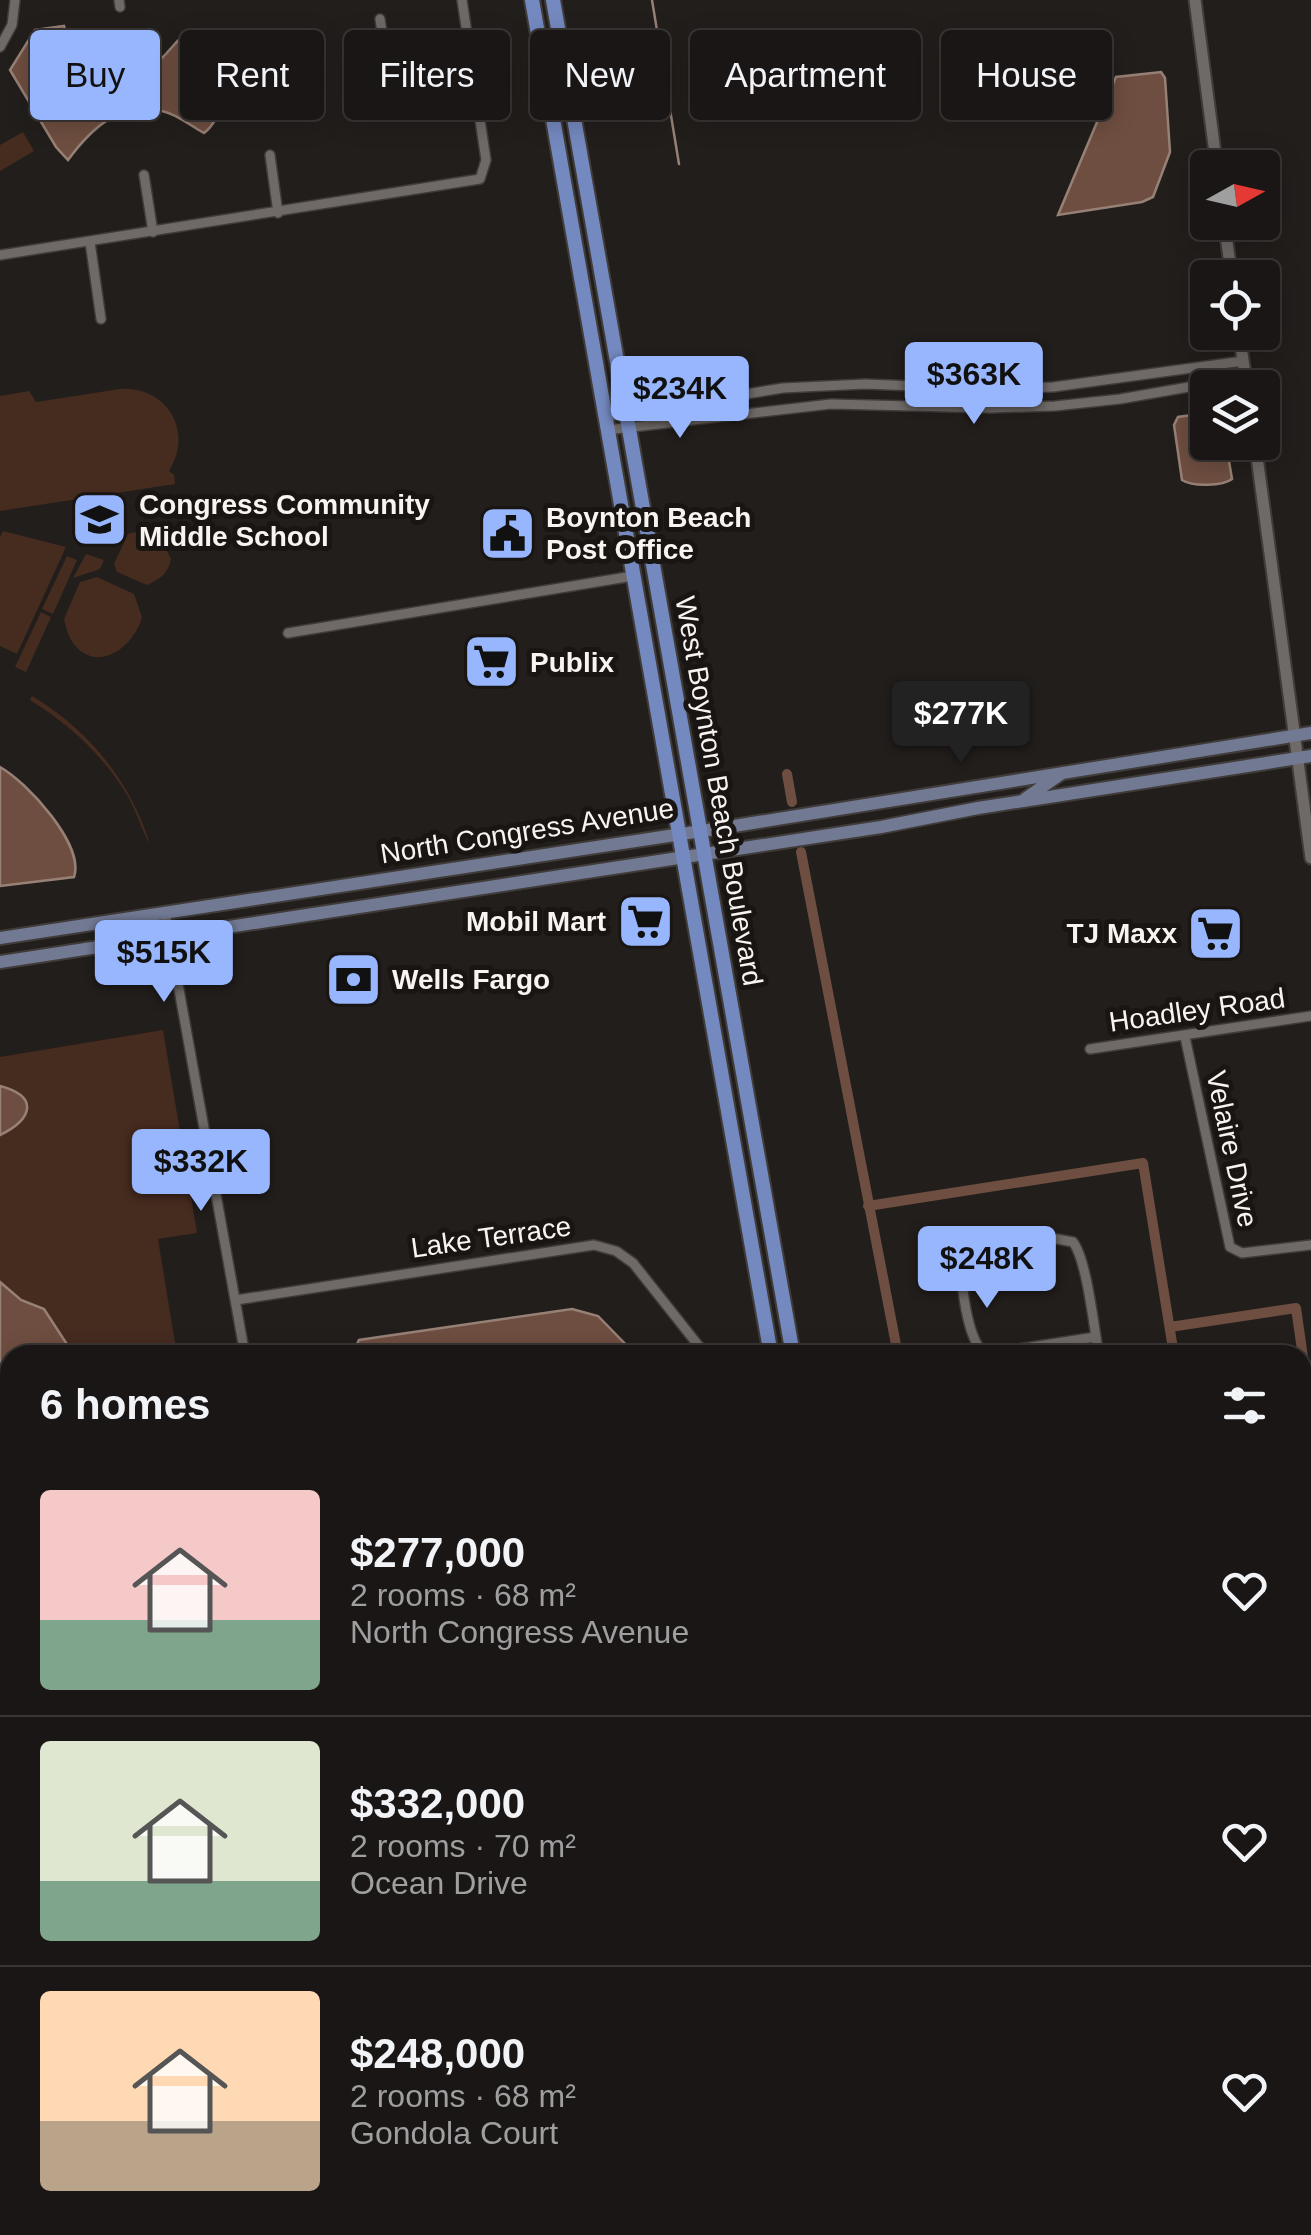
<!DOCTYPE html>
<html lang="en">
<head>
<meta charset="utf-8">
<style>
	body { margin:0; font-family:Arial,sans-serif; background:#272322; color:#f1f3f6; height:100vh; display:flex; flex-direction:column; font-size:38px; white-space:nowrap }
	* { box-sizing:border-box; margin:0 }
	p { font-size:32px; color:#9f9fa0 }
	.icon { flex:none; width:55px; height:55px; fill:none; stroke:currentColor; stroke-width:2; stroke-linecap:round; stroke-linejoin:round }
	.map { position:relative; flex:1; overflow:hidden }
	.drawer { position:absolute; left:0px; top:1345px; width:1312px; height:890px; display:flex; flex-direction:column; background:#1a1615; border-radius:30px 30px 0 0; box-shadow:0 5px 25px #0003,0 0 0 2px #383534 }
	.drawer>* { flex:none }
	.guide { position:absolute; left:30px; top:30px; width:1252px; height:90px; display:flex; gap:20px }
	.needle { width:65px; rotate:82deg }
	.buttons { position:absolute; left:1190px; top:150px; display:grid; gap:20px }
	.buttons a { display:grid; place-items:center; width:90px; height:90px; border-radius:10px; background:#1a1615; box-shadow:0 5px 25px #0003,0 0 0 2px #383534; font-size:50px }
	.price { position:absolute; translate:-50% -85px; padding:0 22px; border-radius:10px; background:#97b6fd; color:#111; font-size:32px; line-height:65px; filter:drop-shadow(0 2px 5px #0008) }
	.price::after { content:''; position:absolute; left:50%; top:60px; width:30px; height:22px; margin-left:-15px; background:inherit; clip-path:polygon(0 0,100% 0,50% 100%) }
	.price.selected { background:#222; color:#fff }
	ul { padding:0; list-style:none }
	li { display:flex; align-items:center; gap:30px; height:250px; padding:0 40px }
	li+li { border-top:2px solid #383534 }
	li span { display:grid; place-items:center; flex:none; width:280px; height:200px; border-radius:10px; color:#555 }
	li>.icon { margin-inline-start:auto }
	span .icon { width:120px; height:120px; fill:#fffc; stroke-width:1 }
	li b { font-size:42px }
	h2 { display:flex; justify-content:space-between; align-items:center; height:120px; padding:0 40px; font-size:42px }
	.pill { padding:0 35px; border-radius:10px; background:#1a1615; box-shadow:0 5px 25px #0003,0 0 0 2px #383534; font-size:35px; line-height:90px }
	.pill.selected { background:#97b6fd; color:#111 }
	.map>svg:first-child { display:block }
	.green { fill:#462b1f }
	.water { fill:#6e4e40; stroke:#978075; stroke-width:2.5 }
	.lines { fill:none; stroke-linecap:round; stroke-linejoin:round }
	.stream { stroke:#978075; stroke-width:2.5 }
	.canal { stroke:#6e4e40; stroke-width:10 }
	.minor-casing { stroke:#403c3a; stroke-width:12 }
	.tertiary-casing { stroke:#403c3a; stroke-width:15 }
	.secondary-casing { stroke:#403c3a; stroke-width:16 }
	.primary-casing { stroke:#403c3a; stroke-width:18 }
	.minor { stroke:#6f6967; stroke-width:9 }
	.tertiary { stroke:#6f6967; stroke-width:11 }
	.secondary { stroke:#727993; stroke-width:12 }
	.primary { stroke:#7489bf; stroke-width:14 }
	.labels { text-anchor:middle; dominant-baseline:central; stroke-width:10; stroke-linejoin:round; paint-order:stroke }
	.poi-label { font-size:28px; font-weight:bold; fill:#f7f4f2; stroke:#191513; text-anchor:start }
	.street-label { font-size:28px; fill:#f7f4f2; stroke:#191513 }
</style>
</head>
<body>
<div class="map">
<svg width="1311" height="2235" viewBox="0 0 1311 2235">
	<rect width="100%" height="100%" fill="#221e1c"/>
	<path class="green" d="M23,132L34,151L0,171V145Z
		M120,389C167,386 194,431 169,471L174,475L175,484L0,511V396L29,391L36,402Z
		M144,530L160,537L171,559C168,574 160,579 147,585L117,572L114,564L128,534Z
		M3,531L66,547L17,654L0,646V537Z
		M86,554L104,560L100,569L73,578Z
		M67,556L77,560L53,614L42,609Z
		M97,577L134,594L142,617C134,647 97,675 73,643C68,636 66,627 64,619L80,582Z
		M41,612L51,617L26,672L15,667Z
		M32,696C89,730 130,781 150,844C142,831 136,810 127,795C103,755 69,724 30,700Z
		M163,1030L197,1233L158,1239L177,1355H10V1572L0,1515V1057Z"/>
	<path class="water" d="M64,26C75,69 115,92 155,64C168,55 175,40 189,31C216,40 252,72 283,51C289,47 295,37 300,32L310,36L313,46L320,110C313,106 306,100 299,97C278,86 238,85 223,107C215,117 215,125 204,133C191,126 177,114 162,111C120,100 90,130 68,160L56,147L10,70L35,30Z
		M1161,72L1165,78L1170,152L1153,197L1142,202L1058,215L1116,77Z
		M1207,413L1208,442L1226,443L1232,479C1223,486 1193,487 1182,480L1174,425L1178,417Z
		M0,767C27,782 85,845 74,877L0,886Z
		M0,1086C41,1097 31,1120 0,1135Z
		M0,1282L21,1300L44,1309L74,1355H10V1434L0,1430Z
		M572,1309L598,1316L636,1355H338L349,1347L355,1348L359,1340Z
		M10,1761V1803L0,1804V1767Z"/>
	<g class="lines">
		<path class="stream" d="M652,0L679,164"/>
		<path class="canal" d="M787,774L792,802
			M801,852L898,1355
			M868,1206L1143,1163L1174,1355
			M1170,1327L1296,1308L1311,1413
			M1302,1587H1311
			M1302,2057L1311,2059"/>
		<defs>
			<path id="minor" d="M119,0L120,7
				M380,19L391,94
				M0,47L12,25L15,0
				M385,56L469,44
				M270,155L278,213
				M144,175L153,232
				M90,242L101,319
				M0,255L480,179L486,160L462,0
				M605,417L783,388L865,384L989,389L1053,387L1243,361
				M607,430L831,404L989,408L1055,406L1120,399L1246,377
				M288,633L633,576
				M165,912L245,1355
				M1185,1037L1230,1247L1242,1253L1311,1245
				M1090,1049L1311,1016
				M236,1300L594,1245L616,1251L633,1263L706,1355
				M1095,1337L992,1353L983,1352C968,1338 959,1283 964,1263L975,1254L986,1251L1057,1239L1073,1242C1087,1260 1094,1329 1099,1355
				M1302,1500L1311,1501
				M0,1637H10
				M1302,1682H1311
				M1302,1841L1305,1861L1302,1872
				M0,1864L10,1863
				M0,1937H10
				M0,2114L10,2170
				M20,2225L22,2235
				M95,2225L97,2235
				M365,2225L367,2235
				M448,2225L450,2235
				M579,2225L580,2235
				M693,2225L695,2235
				M814,2225L816,2235
				M933,2225L934,2235
				M152,2235L211,2225"/>
			<path id="tertiary" d="M1195,0L1217,168
				M1224,222L1232,278
				M1239,332L1247,388
				M1255,442L1311,858
				M1302,2184L1311,2174
				M1252,2235L1263,2225"/>
			<path id="secondary" d="M1025,799L1062,773
				M0,938L734,826L1311,733
				M0,962L881,827L978,808L1311,756"/>
			<path id="primary" d="M532,0L771,1355
				M553,0L793,1355
				M1045,2225L1047,2235
				M1069,2225L1071,2235"/>
		</defs>
		<use href="#minor" class="minor-casing"/>
		<use href="#tertiary" class="tertiary-casing"/>
		<use href="#secondary" class="secondary-casing"/>
		<use href="#primary" class="primary-casing"/>
		<use href="#minor" class="minor"/>
		<use href="#tertiary" class="tertiary"/>
		<use href="#secondary" class="secondary"/>
		<use href="#primary" class="primary"/>
	</g>
	<defs>
		<symbol id="school-square" viewBox="-11 -11 22 22"><rect x="-9" y="-9" width="18" height="18" rx="4" fill="#97b6fd" stroke="#191513"/><path d="M0-5L7-2L0 1L-7-2ZM-4 1L0 2.5L4 1V4Q0 6-4 4Z" fill="#111"/></symbol>
		<symbol id="civic-square" viewBox="-11 -11 22 22"><rect x="-9" y="-9" width="18" height="18" rx="4" fill="#97b6fd" stroke="#191513"/><path d="M-.6-6.5H3V-4.5H.6V-3L4-1V1h2V6H-6V1h2V-1L-.6-3ZM-1.2 2.5V6h2.4V2.5Z" fill="#111"/></symbol>
		<symbol id="supermarket-square" viewBox="-11 -11 22 22"><rect x="-9" y="-9" width="18" height="18" rx="4" fill="#97b6fd" stroke="#191513"/><path d="M-6-5.5h2.5l.6 2H6L4.5 2H-2.5L-4.4-4H-6ZM-1.5 3.2a1.3 1.3 0 1 0 .1 0ZM3 3.2a1.3 1.3 0 1 0 .1 0Z" fill="#111"/></symbol>
		<symbol id="bank-square" viewBox="-11 -11 22 22"><rect x="-9" y="-9" width="18" height="18" rx="4" fill="#97b6fd" stroke="#191513"/><path d="M-6-4H6V4H-6ZM0-2.3a2.3 2.3 0 1 0 0 4.6a2.3 2.3 0 1 0 0-4.6Z" fill="#111"/></symbol>
	</defs>
	<g fill-rule="evenodd">
		<use href="#school-square" x="68" y="488" width="63" height="63"/>
		<use href="#civic-square" x="476" y="502" width="63" height="63"/>
		<use href="#supermarket-square" x="460" y="630" width="63" height="63"/>
		<use href="#supermarket-square" x="614" y="890" width="63" height="63"/>
		<use href="#supermarket-square" x="1184" y="902" width="63" height="63"/>
		<use href="#bank-square" x="322" y="948" width="63" height="63"/>
	</g>
	<g class="labels">
		<g class="poi-label">
			<text x="139" y="504">Congress Community<tspan x="139" dy="32">Middle School</tspan></text>
			<text x="546" y="517">Boynton Beach<tspan x="546" dy="32">Post Office</tspan></text>
			<text x="530" y="662">Publix</text>
			<text x="606" y="921" text-anchor="end">Mobil Mart</text>
			<text x="1177" y="933" text-anchor="end">TJ Maxx</text>
			<text x="392" y="979">Wells Fargo</text>
		</g>
		<g class="street-label">
			<text transform="translate(719 791) rotate(80)">West Boynton Beach Boulevard</text>
			<text transform="translate(527 831) rotate(-9)">North Congress Avenue</text>
			<text transform="translate(1197 1010) rotate(-8)">Hoadley Road</text>
			<text transform="translate(1232 1149) rotate(78)">Velaire Drive</text>
			<text transform="translate(491 1237) rotate(-8)">Lake Terrace</text>
		</g>
	</g>
</svg>
<div class="buttons">
<a><svg class="needle" viewBox="-14 -14 28 28"><path d="M0-13l5 13h-10z" fill="#e53935"/><path d="M0 13l5-13h-10z" fill="#9f9fa0"/></svg></a>
<a><svg class="icon" aria-label="locate" viewBox="0 0 24 24"><circle cx="12" cy="12" r="6"/><path d="M12 2v4M12 18v4M2 12h4M18 12h4"/></svg></a>
<a><svg class="icon" aria-label="layers" viewBox="0 0 24 24"><path d="M12 4l9 5-9 5-9-5zM3 14l9 5 9-5"/></svg></a>
</div>
<b class="price" style="left:974px;top:427px">$363K</b>
<b class="price" style="left:680px;top:441px">$234K</b>
<b class="price selected" style="left:961px;top:766px">$277K</b>
<b class="price" style="left:164px;top:1005px">$515K</b>
<b class="price" style="left:201px;top:1214px">$332K</b>
<b class="price" style="left:987px;top:1311px">$248K</b>
<div class="guide">
<a class="pill selected">Buy</a>
<a class="pill">Rent</a>
<a class="pill">Filters</a>
<a class="pill">New</a>
<a class="pill">Apartment</a>
<a class="pill">House</a>
</div>
<section class="drawer">
<h2>6 homes<svg class="icon" aria-label="filters" viewBox="0 0 24 24"><path d="M4 7h16M4 17h16"/><circle cx="9" cy="7" r="2"/><circle cx="15" cy="17" r="2"/></svg></h2>
<ul>
<li><span style="background:linear-gradient(#f6c9c9 65%,#7fa58c 0)"><svg class="icon" aria-label="home" viewBox="0 0 24 24"><path d="M3 11l9-7 9 7M6 9v11h12V9"/></svg></span><div><b>$277,000</b><p>2 rooms · 68 m²</p><p>North Congress Avenue</p></div><svg class="icon" aria-label="heart" viewBox="0 0 24 24"><path d="M12 20l-8-8c-3-5 5-10 8-4 3-6 11-1 8 4z"/></svg></li>
<li><span style="background:linear-gradient(#dfe7d0 70%,#7fa58c 0)"><svg class="icon" aria-label="home" viewBox="0 0 24 24"><path d="M3 11l9-7 9 7M6 9v11h12V9"/></svg></span><div><b>$332,000</b><p>2 rooms · 70 m²</p><p>Ocean Drive</p></div><svg class="icon" aria-label="heart" viewBox="0 0 24 24"><path d="M12 20l-8-8c-3-5 5-10 8-4 3-6 11-1 8 4z"/></svg></li>
<li><span style="background:linear-gradient(#ffd9b3 65%,#b9a48a 0)"><svg class="icon" aria-label="home" viewBox="0 0 24 24"><path d="M3 11l9-7 9 7M6 9v11h12V9"/></svg></span><div><b>$248,000</b><p>2 rooms · 68 m²</p><p>Gondola Court</p></div><svg class="icon" aria-label="heart" viewBox="0 0 24 24"><path d="M12 20l-8-8c-3-5 5-10 8-4 3-6 11-1 8 4z"/></svg></li>
</ul>
</section>
</div>
</body>
</html>
